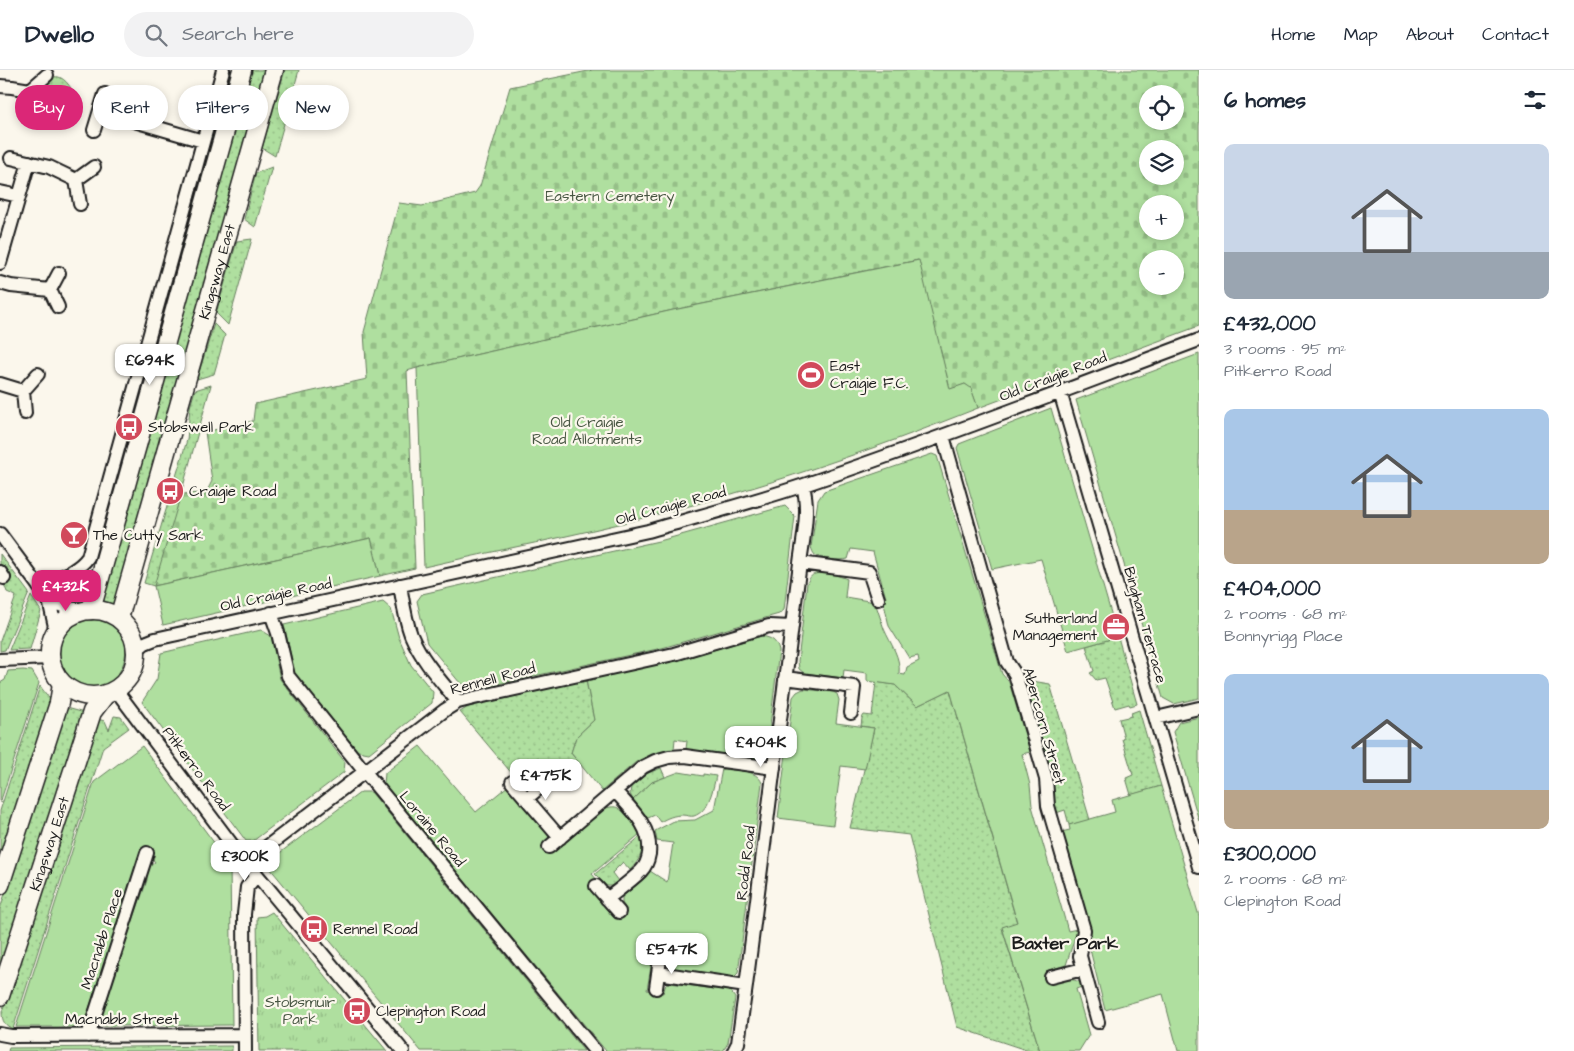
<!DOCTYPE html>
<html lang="en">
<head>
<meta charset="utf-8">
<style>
	body { margin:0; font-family:"Architects Daughter",sans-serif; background:#f2f2f3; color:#1f2937; height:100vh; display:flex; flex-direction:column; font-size:19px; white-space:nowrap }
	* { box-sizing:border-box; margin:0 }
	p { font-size:16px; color:#747a83 }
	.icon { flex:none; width:28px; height:28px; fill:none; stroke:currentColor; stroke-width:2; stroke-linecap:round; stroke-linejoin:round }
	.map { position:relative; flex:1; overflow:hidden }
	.side { display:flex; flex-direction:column; background:#fff; width:375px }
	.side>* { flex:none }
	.guide { position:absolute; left:15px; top:15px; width:475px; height:45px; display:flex; gap:10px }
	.controls { position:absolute; left:1139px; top:15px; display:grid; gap:10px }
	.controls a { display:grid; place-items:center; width:45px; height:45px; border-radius:50%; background:#fff; box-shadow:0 2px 8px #0003; font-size:25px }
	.price { position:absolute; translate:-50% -42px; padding:0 11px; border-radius:10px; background:#fff; color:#222; font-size:16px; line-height:32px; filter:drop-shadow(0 1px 2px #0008) }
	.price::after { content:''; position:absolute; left:50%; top:30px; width:15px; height:11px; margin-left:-8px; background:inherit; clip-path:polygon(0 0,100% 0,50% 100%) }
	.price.active { background:#db2777; color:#fff }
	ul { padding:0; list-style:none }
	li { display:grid; align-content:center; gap:10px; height:265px; padding:0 25px }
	li span { display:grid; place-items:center; height:155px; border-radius:10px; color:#555 }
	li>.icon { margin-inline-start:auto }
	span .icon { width:90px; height:90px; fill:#fffc; stroke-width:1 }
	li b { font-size:21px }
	h2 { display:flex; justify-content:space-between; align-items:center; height:60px; padding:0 25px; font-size:21px }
	.chip { padding:0 18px; border-radius:22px; background:#fff; box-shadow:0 2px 8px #0003; font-size:18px; line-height:45px }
	.chip.active { background:#db2777; color:#fff }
	header { display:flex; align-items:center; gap:30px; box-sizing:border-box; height:70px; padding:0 25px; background:#fff; border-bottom:1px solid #e0e1e3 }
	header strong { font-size:24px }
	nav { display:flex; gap:28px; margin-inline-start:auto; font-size:18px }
	.search { width:350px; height:45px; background:#f2f2f3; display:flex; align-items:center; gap:12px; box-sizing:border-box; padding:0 18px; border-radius:28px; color:#747a83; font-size:19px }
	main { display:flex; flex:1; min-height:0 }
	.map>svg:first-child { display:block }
	.grass { fill:url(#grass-dots); stroke:#667e5e }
	.cemetery { fill:url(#cemetery-stones); stroke:#667e5e; fill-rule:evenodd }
	.park { fill:url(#park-tufts); stroke:#667e5e }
	.garden { fill:#afdf9f; stroke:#667e5e }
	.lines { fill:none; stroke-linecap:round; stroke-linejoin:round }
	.minor-casing { stroke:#1c1c1c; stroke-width:16 }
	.highway-casing { stroke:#1c1c1c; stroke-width:21 }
	.minor { stroke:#fbf7ec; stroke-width:12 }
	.highway { stroke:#fbf7ec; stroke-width:18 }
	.labels { text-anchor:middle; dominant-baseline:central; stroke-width:4.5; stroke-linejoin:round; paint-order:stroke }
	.park-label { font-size:15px; fill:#485643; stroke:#fbf7ec }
	.street-label { font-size:15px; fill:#1c1c1c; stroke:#fbf7ec }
	.poi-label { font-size:15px; fill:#1c1c1c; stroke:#fbf7ec; text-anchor:start }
	.quarter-label { font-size:18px; font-weight:bold; fill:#1c1c1c; stroke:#fbf7ec }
</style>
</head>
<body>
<header>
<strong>Dwello</strong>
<div class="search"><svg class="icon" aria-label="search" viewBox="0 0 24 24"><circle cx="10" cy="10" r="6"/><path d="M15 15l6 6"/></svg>Search here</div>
<nav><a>Home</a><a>Map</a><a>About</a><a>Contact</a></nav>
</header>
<main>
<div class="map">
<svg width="1199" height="981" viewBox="0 0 1199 981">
	<defs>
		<pattern id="grass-dots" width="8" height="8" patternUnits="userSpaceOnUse" patternTransform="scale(1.25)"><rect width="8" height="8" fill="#afdf9f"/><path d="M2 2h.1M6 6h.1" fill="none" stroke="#96bf88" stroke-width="1.8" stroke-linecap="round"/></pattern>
		<pattern id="cemetery-stones" width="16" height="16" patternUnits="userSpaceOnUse" patternTransform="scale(1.25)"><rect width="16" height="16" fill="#afdf9f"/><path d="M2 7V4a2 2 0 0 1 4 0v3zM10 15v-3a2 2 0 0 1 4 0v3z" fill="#96bf88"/></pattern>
		<pattern id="park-tufts" width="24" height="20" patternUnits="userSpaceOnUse" patternTransform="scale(1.25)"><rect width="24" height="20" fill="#afdf9f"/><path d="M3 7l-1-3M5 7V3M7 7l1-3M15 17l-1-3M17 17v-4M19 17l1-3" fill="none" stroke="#96bf88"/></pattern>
	</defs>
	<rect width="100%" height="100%" fill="#fbf7ec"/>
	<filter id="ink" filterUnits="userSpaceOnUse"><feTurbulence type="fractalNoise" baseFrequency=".02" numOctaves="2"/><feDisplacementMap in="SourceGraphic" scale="10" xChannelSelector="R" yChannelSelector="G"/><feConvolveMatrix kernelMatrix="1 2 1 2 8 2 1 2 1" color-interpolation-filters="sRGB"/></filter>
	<g filter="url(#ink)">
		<path class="grass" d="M228,0H236L146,319L139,336L133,334Z
			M249,0H267L117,536L100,532Z
			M285,0H299L275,86L262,78Z
			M52,7C55,7 58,6 61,8C68,11 77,26 77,34C72,44 53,53 41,52L38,48L36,26L37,22Z
			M272,97L255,157L244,149L256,103Z
			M252,169L228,255L216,243L237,171Z
			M214,254L225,265L214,304L197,309Z
			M211,315L181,424L371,468L154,516L144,513L187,370L190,337L195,320Z
			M0,484L29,523L5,580L0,581V571L16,526L7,522L4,514L7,505L0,494Z
			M31,526L41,541L30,579L9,580Z
			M1118,567L1137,634L1130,636L1129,634L1115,638L1105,608L1096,610L1090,603L1094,601L1086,576Z
			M586,610L594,650L576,667L571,683L578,692L557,708L544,693L526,708L531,715H525L516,705L514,706L460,642L468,637Z
			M1026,610L1050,614L1090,750L1069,755L1065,740L1056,743L1023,614Z
			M876,612L895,615L917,636L950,620L1017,853L1002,858L1040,981H1029L957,957L909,765L850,758L874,658L861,656L862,648L864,645L872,646Z
			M40,616L52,632L0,794V741Z
			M66,638L84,643L0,906V839Z
			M1139,640L1161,716L1131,725L1126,708L1133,705L1122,669L1124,668L1119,649L1132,646L1131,643Z
			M114,646L121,647L129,658L103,677L13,959C5,955 2,952 2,942L97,649L105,651L109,660Z
			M661,698L665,707L652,712L633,730L630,724L631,717L648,703Z
			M641,766C645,780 640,790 630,800L623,792L612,803L618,811L612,816H607L595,804Z"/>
		<path class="cemetery" d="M593,0H1199V256L978,338L971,319L965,314L950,320L918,190L673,240L417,298L407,301L415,498L380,506L371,468L154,516L181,424L206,423L212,411L205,362L253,351L255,334L367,309L364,262L399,133L422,136L475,123L480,116L510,17ZM1148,24H1175V51H1148ZM1148,79H1175V106H1148ZM1148,134H1175V161H1148ZM1148,189H1175V216H1148Z"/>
		<path class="park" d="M272,842L387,981H259L257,847L265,846Z"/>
		<path class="garden" d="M919,190L950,319L965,314L971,318L978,338C870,381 760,419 647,447C573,466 498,480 424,497L417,298L673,240Z
			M1199,284V628L1174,634L1163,628L1076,330Z
			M1051,338L1118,567L1068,581L1041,489L992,499L957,378L959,374Z
			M932,384L937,386L1002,604L1009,612L1030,682L1022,684L1030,715L1032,736L1065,850L1068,861L1077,859L1076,864L1066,895L1046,901L1050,914C1061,911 1075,905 1084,916L1076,919L1089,965L1079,981H1040L1002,857L1017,852L950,620L917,636L895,615L867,611V603L844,600L843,608L804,603L799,599L798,591L807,513C809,509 811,505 815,504C822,501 841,506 847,509L845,527L875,532C878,541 881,550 884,559C891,575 901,587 899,604L905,605L907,597L919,591L918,586L909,588L889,556L883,529L886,528L873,482L851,479L848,489C841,491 820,489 815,485C813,483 812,480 811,477L818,430L824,421Z
			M785,436L795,446L784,540L779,544L662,578L475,619L460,613L427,573L417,531L422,524L663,470Z
			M371,468L380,506L163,555L154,516Z
			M383,532L391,539L399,568L411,595L433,622L432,633L369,683L358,681L295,604L284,555Z
			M91,549C119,551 133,571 122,597C117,607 113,614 101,616C54,623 43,557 91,549Z
			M261,560L271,566L280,609L345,692L344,702L253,771H246L142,632L157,609L161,583Z
			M761,566C772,568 776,570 779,581L767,680L763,686L756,688L686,679L687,671L675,669L674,679L657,683L636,692L602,721L571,683L576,667L594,650L586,610L675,591Z
			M23,600L32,601L39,613L0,733V613L5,610L8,601Z
			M803,619L833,622L837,624L839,630L836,653L874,658L865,699L841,696L833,755L778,748L793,627L797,622Z
			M1199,647V751L1173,662L1179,652Z
			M142,676L230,794L232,955L102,956L98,951L147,810L146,799L155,792L143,777L85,951L79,957H16L94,712Z
			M420,676L476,742L509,715L549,763V770L545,774L553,783L606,738C610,737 615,736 618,738C626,742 636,757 640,764L592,804L598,811L589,819L615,849L627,840L622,833V827L645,808L650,801L667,812L673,773L657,771L655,761L674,751L695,750L714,740L722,699C736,701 757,699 762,713L738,903L734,907L673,898L669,896L668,887L653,885L647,920L663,923L666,914L670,913L730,921L735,928L728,973L723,981H606L384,714L385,703Z
			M679,702L703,706V704L716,706C713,719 709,741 694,746C691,747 686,745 682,745C674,745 667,748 660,752L655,745L648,748L633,730L652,712Z
			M1161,716L1199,846V981H1178L1163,924L1105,940L1061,762L1070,760L1069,755L1115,742L1112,730Z
			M361,722H371L584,981H421L269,797V791Z
			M232,976V981H8L9,978Z"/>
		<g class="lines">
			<defs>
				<path id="minor" d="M0,16L12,17L30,20L32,44
					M30,20L47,5
					M100,41L203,71
					M94,60L105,24
					M11,88L49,97L76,110L80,134
					M76,110L94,97
					M0,122L19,126
					M0,193L29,92
					M0,213L11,216L50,220L59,203
					M50,220L58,237
					M0,314L23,321L38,304
					M23,321L25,343
					M1060,322L1199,797
					M943,366L1007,592L1015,604L1046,709L1048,736L1084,860L1080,886L1098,952
					M0,464L49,530L56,561
					M800,493L869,502L878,529
					M0,502L4,508
					M400,515C403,532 405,549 411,565C422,591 441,611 458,632
					M39,517C55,509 78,502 88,487L223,0
					M49,530L67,538L86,540
					M271,543L278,563L288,606L365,702L595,981
					M136,580L145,573L155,569L648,461C700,446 753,432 804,415C937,370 1068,319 1199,270
					M0,590L50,588
					M785,608L854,617L851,643
					M116,620L233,776L403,981
					M1156,648L1199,638
					M512,712L560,768
					M526,729L544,714
					M549,777L643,697L655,691L669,687L685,686L774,698
					M247,792L445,640L458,632L474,628L674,584L769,556L792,557
					M596,816L619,842
					M607,829C618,820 631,811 641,801C645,797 648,790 649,784C652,757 631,739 615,721
					M658,903L746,916
					M1051,907L1083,899
					M656,918L660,889
					M0,964L11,966L245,965
					M88,966L147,783
					M245,981L244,844L247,817L257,805
					M734,981L738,973L746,916L800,493C803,468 810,441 803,416"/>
				<g id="highway">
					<circle cx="93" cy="583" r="43"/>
					<path d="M91,540L242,0"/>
					<path id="s1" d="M119,548L274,0"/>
					<path d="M0,815L59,633L62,614"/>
					<path id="s2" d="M0,926L92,642L105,625"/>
				</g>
			</defs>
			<use href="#minor" class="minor-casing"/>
			<use href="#highway" class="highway-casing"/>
			<use href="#minor" class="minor"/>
			<use href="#highway" class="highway"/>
		</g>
	</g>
	<defs>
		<symbol id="stadium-disc" viewBox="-11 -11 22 22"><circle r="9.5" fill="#d1495b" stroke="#fbf7ec"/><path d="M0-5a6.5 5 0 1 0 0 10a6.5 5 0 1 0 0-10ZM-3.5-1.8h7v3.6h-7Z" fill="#fff"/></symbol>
		<symbol id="bus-disc" viewBox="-11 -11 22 22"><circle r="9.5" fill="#d1495b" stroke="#fbf7ec"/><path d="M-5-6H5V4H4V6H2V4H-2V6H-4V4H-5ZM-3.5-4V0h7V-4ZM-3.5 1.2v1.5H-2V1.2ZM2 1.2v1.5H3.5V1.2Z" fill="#fff"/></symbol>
		<symbol id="bar-disc" viewBox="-11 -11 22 22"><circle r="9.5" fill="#d1495b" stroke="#fbf7ec"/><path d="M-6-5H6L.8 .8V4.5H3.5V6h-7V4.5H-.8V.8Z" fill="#fff"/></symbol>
		<symbol id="office-disc" viewBox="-11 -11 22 22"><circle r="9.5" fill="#d1495b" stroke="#fbf7ec"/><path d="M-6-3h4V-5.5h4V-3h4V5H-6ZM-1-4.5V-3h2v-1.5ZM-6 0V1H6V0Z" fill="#fff"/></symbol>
	</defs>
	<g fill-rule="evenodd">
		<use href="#stadium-disc" x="795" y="289" width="32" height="32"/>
		<use href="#bus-disc" x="113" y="341" width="32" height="32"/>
		<use href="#bus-disc" x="154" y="405" width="32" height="32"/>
		<use href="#bar-disc" x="58" y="449" width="32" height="32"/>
		<use href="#office-disc" x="1100" y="541" width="32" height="32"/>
		<use href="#bus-disc" x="298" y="843" width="32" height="32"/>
		<use href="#bus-disc" x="341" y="925" width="32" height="32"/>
	</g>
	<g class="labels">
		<g class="park-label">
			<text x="610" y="126">Eastern Cemetery</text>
			<text x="587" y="352">Old Craigie<tspan x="587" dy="17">Road Allotments</tspan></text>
			<text x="300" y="932">Stobsmuir<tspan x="300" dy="17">Park</tspan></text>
		</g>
		<g class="street-label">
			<text stroke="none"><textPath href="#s1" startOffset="360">Kingsway East</textPath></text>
			<text transform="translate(1053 307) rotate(-21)">Old Craigie Road</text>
			<text transform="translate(671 436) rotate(-15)">Old Craigie Road</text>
			<text transform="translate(276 525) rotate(-12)">Old Craigie Road</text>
			<text transform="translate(1145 555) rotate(74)">Bingham Terrace</text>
			<text transform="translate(493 609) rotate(-15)">Rennell Road</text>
			<text transform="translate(1044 656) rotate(74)">Abercorn Street</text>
			<text transform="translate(196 699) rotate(53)">Pitkerro Road</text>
			<text transform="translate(432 759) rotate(50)">Loraine Road</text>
			<text stroke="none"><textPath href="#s2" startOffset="160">Kingsway East</textPath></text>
			<text transform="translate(746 793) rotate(-83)">Rodd Road</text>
			<text transform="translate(102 869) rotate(-72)">Macnabb Place</text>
			<text x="122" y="949">Macnabb Street</text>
		</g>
		<g class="poi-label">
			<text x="830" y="296">East<tspan x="830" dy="17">Craigie F.C.</tspan></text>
			<text x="148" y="357">Stobswell Park</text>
			<text x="189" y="421">Craigie Road</text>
			<text x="93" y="465">The Cutty Sark</text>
			<text x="1097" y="548" text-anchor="end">Sutherland<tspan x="1097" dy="17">Management</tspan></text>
			<text x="333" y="859">Rennel Road</text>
			<text x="376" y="941">Clepington Road</text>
		</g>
		<g class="quarter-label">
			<text x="1065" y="873">Baxter Park</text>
		</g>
	</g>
</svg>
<div class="controls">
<a><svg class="icon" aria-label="locate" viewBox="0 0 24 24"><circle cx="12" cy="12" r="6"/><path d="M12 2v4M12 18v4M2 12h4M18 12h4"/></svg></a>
<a><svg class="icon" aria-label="layers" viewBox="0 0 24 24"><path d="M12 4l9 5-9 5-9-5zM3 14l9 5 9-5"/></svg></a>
<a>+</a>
<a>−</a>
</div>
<b class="price" style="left:150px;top:316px">£694K</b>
<b class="price active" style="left:66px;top:542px">£432K</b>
<b class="price" style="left:761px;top:698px">£404K</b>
<b class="price" style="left:546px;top:731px">£475K</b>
<b class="price" style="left:245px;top:812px">£300K</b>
<b class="price" style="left:672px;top:905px">£547K</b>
<div class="guide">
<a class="chip active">Buy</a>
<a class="chip">Rent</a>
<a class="chip">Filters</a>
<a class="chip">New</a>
</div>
</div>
<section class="side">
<h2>6 homes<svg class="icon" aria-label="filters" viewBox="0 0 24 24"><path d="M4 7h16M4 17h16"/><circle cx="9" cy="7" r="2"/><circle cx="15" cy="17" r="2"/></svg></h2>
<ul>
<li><span style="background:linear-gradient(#c9d6e8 70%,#9aa5b1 0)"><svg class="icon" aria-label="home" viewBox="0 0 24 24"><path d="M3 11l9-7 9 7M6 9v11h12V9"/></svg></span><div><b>£432,000</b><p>3 rooms · 95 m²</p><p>Pitkerro Road</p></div></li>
<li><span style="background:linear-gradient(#a9c7e8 65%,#b9a48a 0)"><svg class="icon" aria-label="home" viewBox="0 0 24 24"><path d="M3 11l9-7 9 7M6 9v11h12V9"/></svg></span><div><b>£404,000</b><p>2 rooms · 68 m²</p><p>Bonnyrigg Place</p></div></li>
<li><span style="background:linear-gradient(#a9c7e8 75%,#b9a48a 0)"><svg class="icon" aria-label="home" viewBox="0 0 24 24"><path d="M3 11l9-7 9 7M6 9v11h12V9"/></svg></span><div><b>£300,000</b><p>2 rooms · 68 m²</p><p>Clepington Road</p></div></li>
</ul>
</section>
</main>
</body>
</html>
